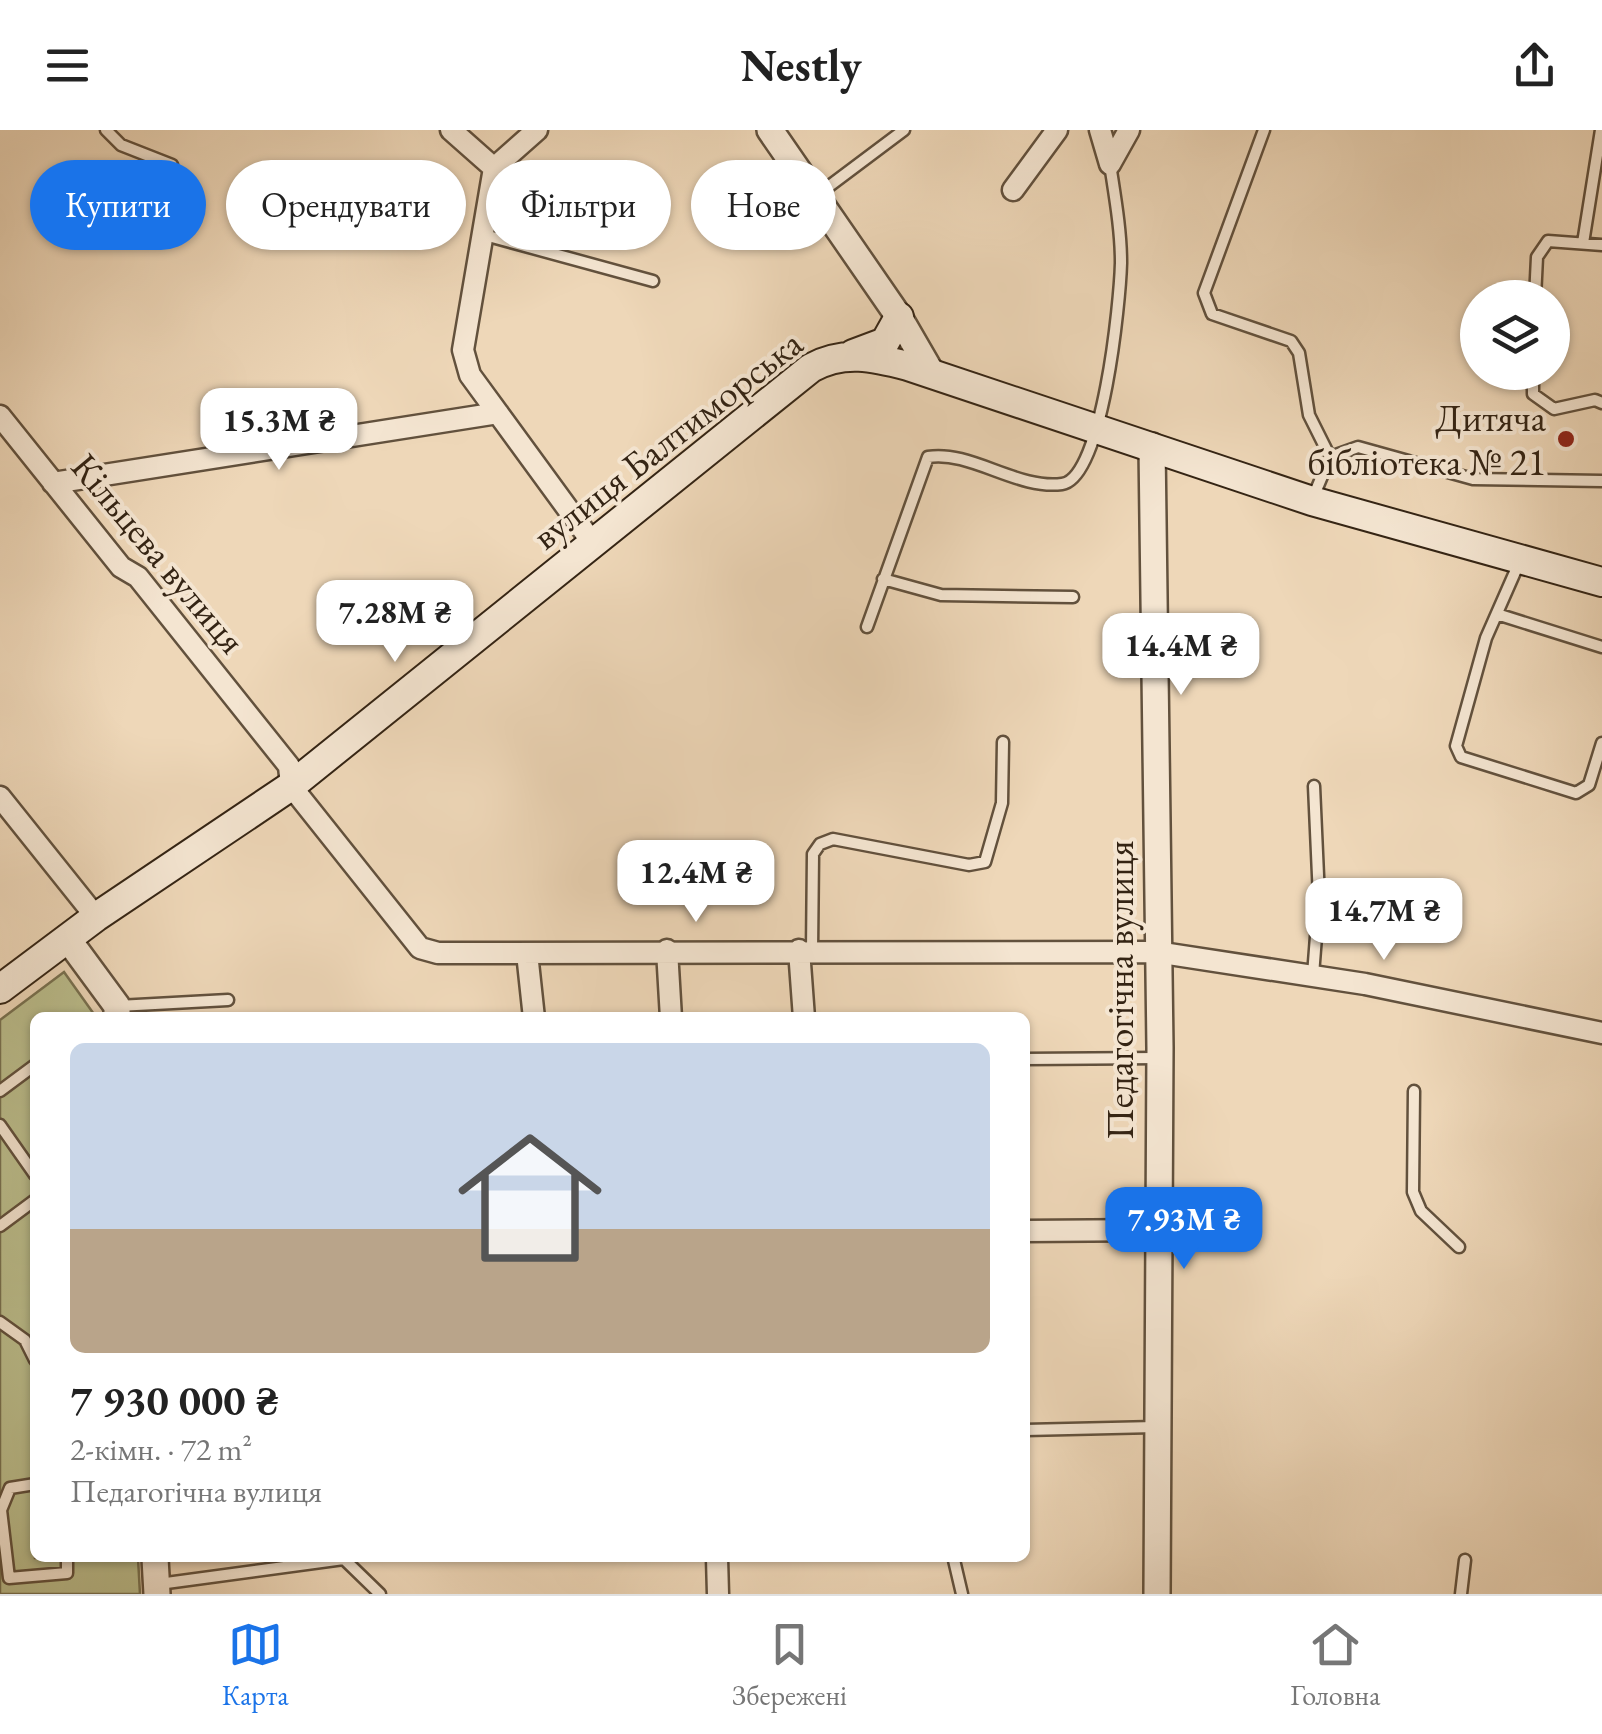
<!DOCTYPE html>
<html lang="uk">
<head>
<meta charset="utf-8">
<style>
	body { margin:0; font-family:"EB Garamond",serif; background:#f2f2f2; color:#222; height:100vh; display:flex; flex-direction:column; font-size:38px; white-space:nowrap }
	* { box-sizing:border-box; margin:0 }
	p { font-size:32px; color:#767676 }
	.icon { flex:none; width:55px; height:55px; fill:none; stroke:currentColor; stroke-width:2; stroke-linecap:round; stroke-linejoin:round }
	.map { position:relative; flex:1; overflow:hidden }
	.drawer { position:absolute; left:30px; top:882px; width:1000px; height:550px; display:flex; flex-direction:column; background:#fff; border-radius:15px; box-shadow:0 2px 8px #0004 }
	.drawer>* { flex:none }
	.guide { position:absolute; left:30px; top:30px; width:1000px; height:90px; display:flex; gap:20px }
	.fabs { position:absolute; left:1460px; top:150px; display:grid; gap:20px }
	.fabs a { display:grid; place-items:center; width:110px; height:110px; border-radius:50%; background:#fff; box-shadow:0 2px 8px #0004; font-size:50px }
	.price { position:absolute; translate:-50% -85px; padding:0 22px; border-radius:20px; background:#fff; color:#222; font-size:32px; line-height:65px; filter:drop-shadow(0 2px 5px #0008) }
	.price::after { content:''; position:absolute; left:50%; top:60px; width:30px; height:22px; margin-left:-15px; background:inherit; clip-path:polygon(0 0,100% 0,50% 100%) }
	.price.selected { background:#1a73e8; color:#fff }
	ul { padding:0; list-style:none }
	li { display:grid; align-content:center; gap:20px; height:530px; padding:0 40px }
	li span { display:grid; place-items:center; height:310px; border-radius:15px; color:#555 }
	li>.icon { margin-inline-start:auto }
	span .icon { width:180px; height:180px; fill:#fffc; stroke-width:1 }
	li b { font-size:42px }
	.tag { padding:0 35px; border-radius:45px; background:#fff; box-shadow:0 2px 8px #0004; font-size:35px; line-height:90px }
	.tag.selected { background:#1a73e8; color:#fff }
	header { display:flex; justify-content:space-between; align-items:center; height:130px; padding:0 40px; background:#fff; font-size:45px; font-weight:700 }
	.tab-bar { display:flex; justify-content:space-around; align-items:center; height:140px; border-top:2px solid #e0e0e0; background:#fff; font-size:28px; color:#767676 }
	.tab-bar a { display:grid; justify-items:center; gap:5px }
	.tab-bar .selected { color:#1a73e8 }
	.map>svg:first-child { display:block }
	.green { fill:#bbbe8d; stroke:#787150; stroke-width:2.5 }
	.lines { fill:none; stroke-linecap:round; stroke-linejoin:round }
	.service-casing { stroke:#62513d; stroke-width:15 }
	.minor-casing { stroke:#62513d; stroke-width:25 }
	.tertiary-casing { stroke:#62513d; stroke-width:30 }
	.secondary-casing { stroke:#342414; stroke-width:32 }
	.service { stroke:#f4e5d1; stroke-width:10 }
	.minor { stroke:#f4e5d1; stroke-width:20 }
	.tertiary { stroke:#f4e5d1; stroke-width:25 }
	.secondary { stroke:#f4e5d1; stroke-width:28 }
	.poi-dot { fill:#8f2418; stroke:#f4e5d1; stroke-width:4 }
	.labels { text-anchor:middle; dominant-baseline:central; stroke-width:8; stroke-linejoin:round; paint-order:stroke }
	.poi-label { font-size:38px; fill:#342414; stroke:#f4e5d1; text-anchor:end }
	.street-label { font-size:38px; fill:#342414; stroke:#f4e5d1 }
</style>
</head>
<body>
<header><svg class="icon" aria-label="menu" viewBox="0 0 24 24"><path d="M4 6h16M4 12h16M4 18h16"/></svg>Nestly<svg class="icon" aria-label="share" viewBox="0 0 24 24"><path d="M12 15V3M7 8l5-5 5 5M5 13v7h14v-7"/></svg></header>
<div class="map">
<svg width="1602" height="1464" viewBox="0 0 1602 1464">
	<rect width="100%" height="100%" fill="#eed7b8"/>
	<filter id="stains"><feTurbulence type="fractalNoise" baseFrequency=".002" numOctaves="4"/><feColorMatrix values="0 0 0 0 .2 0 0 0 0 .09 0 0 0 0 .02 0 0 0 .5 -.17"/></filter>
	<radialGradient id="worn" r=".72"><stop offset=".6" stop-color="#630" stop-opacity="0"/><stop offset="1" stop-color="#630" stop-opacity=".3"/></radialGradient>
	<path class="green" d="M64,842L96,887L35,888V1428H138L140,1464H0V890Z"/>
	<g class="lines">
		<defs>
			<path id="service" d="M106,0L121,15L172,35
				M1264,0L1204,163L1212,184L1291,211L1299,223L1309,285L1330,327
				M816,66L904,0
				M481,104L653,151
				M1583,113L1601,0
				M1535,168L1537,127L1548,111L1602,115
				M1533,242V264L1554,279L1595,270L1602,273
				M1312,370L1330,327L1358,317L1473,349L1602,351
				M1519,433L1486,508L1456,616L1461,627L1576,663L1589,655L1602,613
				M883,449L941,465L1073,467
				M1500,485L1602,517
				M867,497L928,327C971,320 1017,360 1062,354C1103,348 1120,171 1121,133C1121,100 1115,67 1110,34
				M812,820L813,724L820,714L833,709L969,735L985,732L1002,673L1003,612
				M1313,845L1319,768L1314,656
				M118,876L228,870
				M1025,929L1159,928
				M0,961L35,935
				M1414,961L1413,1062L1421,1081L1459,1117
				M0,995L35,1045
				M0,1096L35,1070
				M0,1192L25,1210L35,1230
				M1025,1300L1155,1297
				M35,1354L10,1358L1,1380L9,1448L67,1443V1428
				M954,1430L962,1464
				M346,1431L380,1464
				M159,1454L351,1428
				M1461,1464L1465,1430"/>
			<path id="minor" d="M451,0L494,38
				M537,0L494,38L463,220L470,245L592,412
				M1100,0L1110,34
				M1110,34L1129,0
				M1013,60L1057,0
				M0,286L121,437L138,447L289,636L291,656L420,818L438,823L1156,822L1365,854L1602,903
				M53,353L498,283
				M0,667L96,787
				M667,820L671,888
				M799,820L804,888
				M527,823L534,888
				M1025,1101L1156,1100
				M717,1428L718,1464"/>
			<path id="tertiary" d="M770,0L899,187L932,244
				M1152,316L1160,918L1157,1464
				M67,808L117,876V888
				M155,1428L157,1464"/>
			<path id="secondary" d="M853,224L885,212L899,187
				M0,859L96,787L291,656L811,238C844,220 873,227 908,236L1312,371L1602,452"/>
		</defs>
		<use href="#service" class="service-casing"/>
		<use href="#minor" class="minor-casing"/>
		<use href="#tertiary" class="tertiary-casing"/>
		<use href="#secondary" class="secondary-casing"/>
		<use href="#service" class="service"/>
		<use href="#minor" class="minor"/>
		<use href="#tertiary" class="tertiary"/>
		<use href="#secondary" class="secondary"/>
	</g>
	<circle class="poi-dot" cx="1566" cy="309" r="10"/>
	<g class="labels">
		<g class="poi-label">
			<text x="1546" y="287">Дитяча<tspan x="1546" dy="44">бібліотека № 21</tspan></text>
		</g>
		<g class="street-label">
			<text transform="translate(667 309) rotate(-38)">вулиця Балтиморська</text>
			<text transform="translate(159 423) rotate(50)">Кільцева вулиця</text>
			<text transform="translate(1119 860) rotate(-90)">Педагогічна вулиця</text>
		</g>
	</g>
	<rect width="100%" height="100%" filter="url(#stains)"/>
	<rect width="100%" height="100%" fill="url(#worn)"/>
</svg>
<div class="fabs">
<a><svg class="icon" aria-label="layers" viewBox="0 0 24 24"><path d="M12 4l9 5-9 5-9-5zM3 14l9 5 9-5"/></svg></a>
</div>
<b class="price" style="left:279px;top:343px">15.3M ₴</b>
<b class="price" style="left:395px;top:535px">7.28M ₴</b>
<b class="price" style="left:1181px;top:568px">14.4M ₴</b>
<b class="price" style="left:696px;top:795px">12.4M ₴</b>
<b class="price" style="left:1384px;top:833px">14.7M ₴</b>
<b class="price selected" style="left:1184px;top:1142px">7.93M ₴</b>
<div class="guide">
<a class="tag selected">Купити</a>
<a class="tag">Орендувати</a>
<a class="tag">Фільтри</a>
<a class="tag">Нове</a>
</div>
<section class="drawer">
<ul>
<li><span style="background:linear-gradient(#c9d6e8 60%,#b9a48a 0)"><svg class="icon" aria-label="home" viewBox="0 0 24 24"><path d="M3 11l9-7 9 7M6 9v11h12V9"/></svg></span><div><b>7 930 000 ₴</b><p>2-кімн. · 72 m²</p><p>Педагогічна вулиця</p></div></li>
</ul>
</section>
</div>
<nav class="tab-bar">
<a class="selected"><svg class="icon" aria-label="map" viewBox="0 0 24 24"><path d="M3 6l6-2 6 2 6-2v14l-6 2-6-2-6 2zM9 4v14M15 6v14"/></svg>Карта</a>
<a><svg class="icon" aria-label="saved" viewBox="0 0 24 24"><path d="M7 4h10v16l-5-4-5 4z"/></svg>Збережені</a>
<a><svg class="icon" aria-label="home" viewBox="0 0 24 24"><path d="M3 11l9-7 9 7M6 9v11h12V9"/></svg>Головна</a>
</nav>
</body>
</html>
